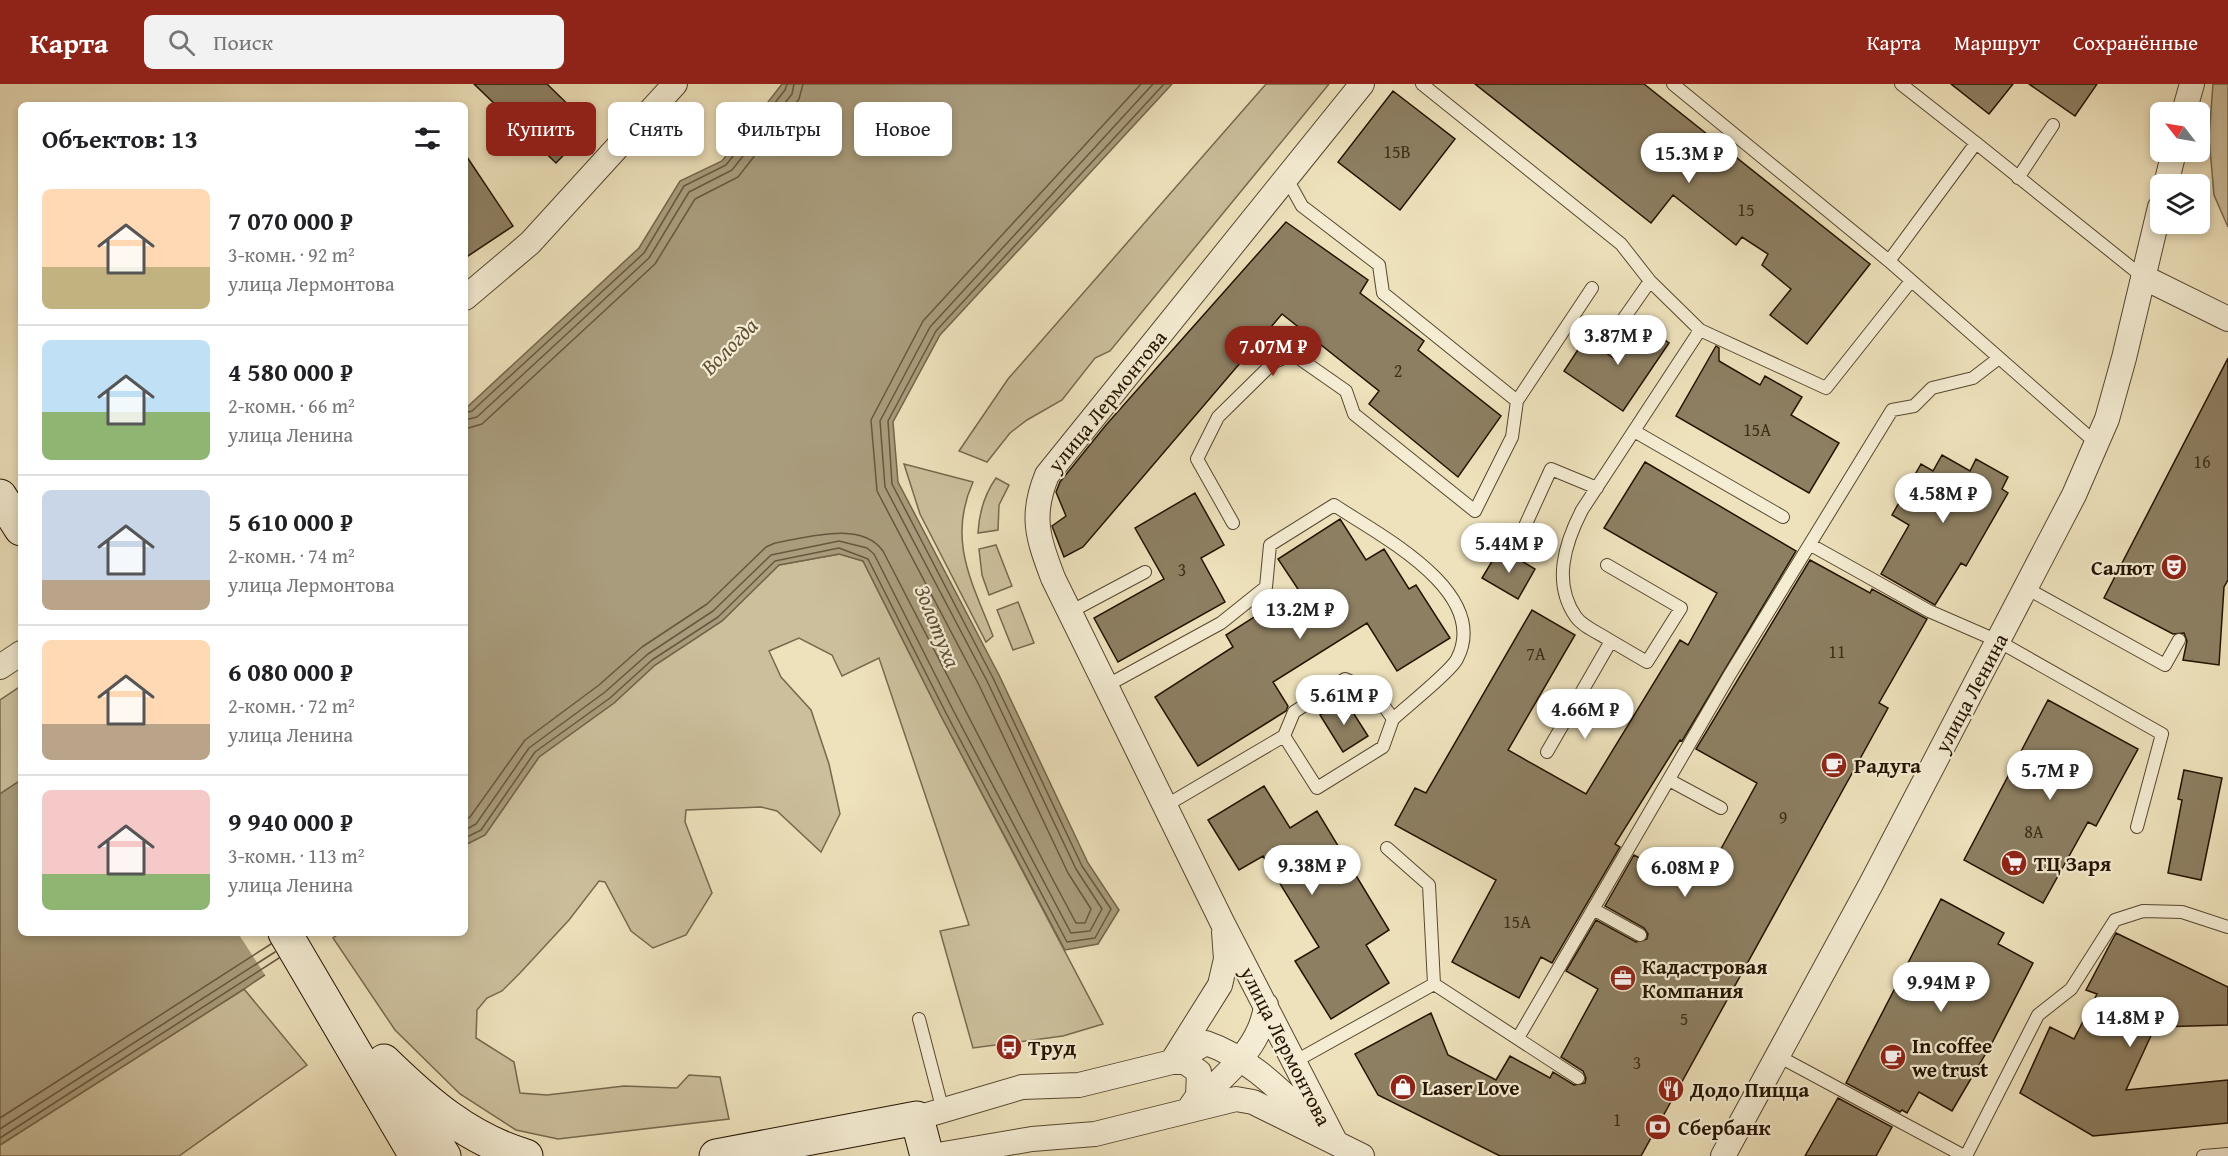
<!DOCTYPE html>
<html lang="ru">
<head>
<meta charset="utf-8">
<style>
	body { margin:0; font-family:"Gentium Book Plus",serif; background:#f2f2f2; color:#202124; height:100vh; display:flex; flex-direction:column; font-size:22px; white-space:nowrap }
	* { box-sizing:border-box; margin:0 }
	p { font-size:20px; color:#757577 }
	.icon { flex:none; width:33px; height:33px; fill:none; stroke:currentColor; stroke-width:2; stroke-linecap:round; stroke-linejoin:round }
	.map { position:relative; flex:1; overflow:hidden }
	.drawer { position:absolute; left:18px; top:18px; width:450px; height:834px; display:flex; flex-direction:column; background:#fff; border-radius:9px; box-shadow:0 3px 9px #0003 }
	.drawer>* { flex:none }
	.banner { position:absolute; left:486px; top:18px; width:570px; height:54px; display:flex; gap:12px }
	.needle { width:39px; rotate:301deg }
	.fabs { position:absolute; left:2150px; top:18px; display:grid; gap:12px }
	.fabs a { display:grid; place-items:center; width:60px; height:60px; border-radius:9px; background:#fff; box-shadow:0 3px 9px #0003; font-size:30px }
	.price { position:absolute; translate:-50% -51px; padding:0 14px; border-radius:21px; background:#fff; color:#222; font-size:20px; line-height:39px; filter:drop-shadow(0 2px 3px #0008) }
	.price::after { content:''; position:absolute; left:50%; top:36px; width:18px; height:14px; margin-left:-9px; background:inherit; clip-path:polygon(0 0,100% 0,50% 100%) }
	.price.active { background:#8f2418; color:#fff }
	ul { padding:0; list-style:none }
	li { display:flex; align-items:center; gap:18px; height:150px; padding:0 24px }
	li+li { border-top:2px solid #e0e0e0 }
	li span { display:grid; place-items:center; flex:none; width:168px; height:120px; border-radius:9px; color:#555 }
	li>.icon { margin-inline-start:auto }
	span .icon { width:72px; height:72px; fill:#fffc; stroke-width:1 }
	li b { font-size:26px }
	h2 { display:flex; justify-content:space-between; align-items:center; height:72px; padding:0 24px; font-size:26px }
	.tag { padding:0 21px; border-radius:9px; background:#fff; box-shadow:0 3px 9px #0003; font-size:21px; line-height:54px }
	.tag.active { background:#8f2418; color:#fff }
	header { display:flex; align-items:center; gap:36px; box-sizing:border-box; height:84px; padding:0 30px; background:#8f2418; color:#fff }
	header strong { font-size:28px }
	nav { display:flex; gap:33px; margin-inline-start:auto; font-size:21px }
	.search { width:420px; height:54px; background:#f2f2f2; display:flex; align-items:center; gap:15px; box-sizing:border-box; padding:0 21px; border-radius:9px; color:#757577; font-size:22px }
	.map>svg:first-child { display:block }
	.green { fill:#ccbf9c; stroke:#78694e; stroke-width:1.5 }
	.water { fill:#a99c7c; stroke:#74654a; stroke-width:1.5 }
	.pier { fill:#eee2bc }
	.lines { fill:none; stroke-linecap:round; stroke-linejoin:round }
	.shore { stroke:#66583e; stroke-width:1.5 }
	.building { fill:#8d7f62; stroke:#241300; stroke-width:1.5 }
	.lane-casing { stroke:#56472f; stroke-width:14 }
	.street-casing { stroke:#56472f; stroke-width:26 }
	.secondary-casing { stroke:#241300; stroke-width:35 }
	.lane { stroke:#f4ecd3; stroke-width:12 }
	.street { stroke:#f4ecd3; stroke-width:24 }
	.secondary { stroke:#f4ecd3; stroke-width:33 }
	.labels { text-anchor:middle; dominant-baseline:central; stroke-width:4.5; stroke-linejoin:round; paint-order:stroke }
	.number-label { font-size:18px; fill:#3e2e18 }
	.street-label { font-size:21px; fill:#241300; stroke:#f4ecd3 }
	.poi-label { font-size:21px; font-weight:bold; fill:#241300; stroke:#f4ecd3; text-anchor:start }
	.water-label { font-size:22px; font-style:italic; fill:#605138; stroke:#f4ecd3 }
</style>
</head>
<body>
<header>
<strong>Карта</strong>
<div class="search"><svg class="icon" aria-label="search" viewBox="0 0 24 24"><circle cx="10" cy="10" r="6"/><path d="M15 15l6 6"/></svg>Поиск</div>
<nav><a>Карта</a><a>Маршрут</a><a>Сохранённые</a></nav>
</header>
<div class="map">
<svg width="2228" height="1072" viewBox="0 0 2228 1072">
	<rect width="100%" height="100%" fill="#eee2bc"/>
	<filter id="stains"><feTurbulence type="fractalNoise" baseFrequency=".00333" numOctaves="4"/><feColorMatrix values="0 0 0 0 .2 0 0 0 0 .09 0 0 0 0 .02 0 0 0 .5 -.17"/></filter>
	<radialGradient id="worn" r=".72"><stop offset=".6" stop-color="#630" stop-opacity="0"/><stop offset="1" stop-color="#630" stop-opacity=".3"/></radialGradient>
	<path class="green" d="M1266,0H1329L1110,267L1095,274L1062,316L1027,336L1010,349L987,378L959,367L1008,295Z
		M2213,0H2228V143L2214,111L2209,54Z
		M904,380L973,398C947,456 972,498 993,552L986,558L920,430Z
		M996,394L1009,401L999,421L998,446L978,449C979,429 984,411 996,394Z
		M996,461L1012,502L989,511L982,491L979,465Z
		M840,470L863,477L941,632L1103,940L1063,952L973,964L940,847L969,841L879,574L842,592L832,571L799,554L769,567L781,593L811,626L829,680L840,730L821,768L777,727L761,723L686,726L685,738L712,809L686,851L653,864L631,847L605,798L599,797L569,836L520,889L502,907L487,914L477,926L476,954L514,978L520,1009L547,1011L624,1002L677,1004L689,991L720,993L729,1035L558,1055L516,1046L460,1010L395,946L333,854L340,849H465V761L485,751L539,673L614,619L655,581L722,537L779,481Z
		M1018,518L1034,559L1013,566L997,526Z
		M21,602V696L0,710V616Z
		M244,905L307,981L179,1072H0V1061Z"/>
	<path class="water" d="M782,0H1172L940,251L893,338L898,398L999,591L1088,779L1119,826L1098,860L1065,866L941,632L863,477L839,470L779,481L722,537L655,581L614,619L539,673L485,751L465,761V325L639,164L680,97L722,77Z
		M21,696V849H327L244,905L0,1061V710Z"/>
	<path class="pier" d="M238,849H330L267,894Z"/>
	<g class="lines">
		<path class="shore" d="M465,329L472,327L644,169L684,102L726,81L785,6L787,0
			M465,336L477,333L649,174L689,108L732,86L792,10L794,0
			M465,345L482,340L655,180L695,115L738,93L799,15L803,0
			M465,736L470,733L525,656L599,601L642,563L707,520L766,463L775,459C806,454 861,436 883,467L1052,794L1076,839H1085L1091,825L1068,789L979,601L877,407L871,336L923,237L1141,0
			M465,746L476,740L529,664L605,608L648,570L713,527L771,471L839,457L867,464L874,470L953,626L1071,849L1090,847L1102,825L1076,785L987,597L885,403L880,337L930,243L1153,0
			M465,754L481,746L535,668L610,614L652,576L718,533L775,477L839,464L868,475L946,629L1067,858L1095,854L1111,825L1082,782L993,594L892,400L888,337L936,247L1164,0
			M0,1034L271,860
			M0,1045L275,868
			M0,1054L279,874"/>
	</g>
	<path class="building" d="M474,0H547L591,43L556,79Z
		M1475,0H1644L1870,180L1807,260L1770,231L1791,205L1762,181L1768,170L1742,153L1736,161L1673,111L1651,139Z
		M1951,0H2013L1989,30Z
		M2029,0H2097L2075,32Z
		M1393,7L1455,55L1400,126L1338,78Z
		M465,70L513,142L465,174Z
		M1286,138L1368,196L1360,209L1424,257L1418,266L1501,332L1458,393L1369,320L1379,307L1282,230L1083,463L1064,473L1052,442L1066,432L1056,408L1060,398L1106,341Z
		M1640,239L1669,259L1623,327L1564,287L1585,255L1615,275Z
		M1716,262L1719,264V277L1760,301L1765,292L1802,313L1791,331L1839,359L1809,409L1676,332Z
		M2228,274V496L2224,503L2219,581L2183,576L2187,557L2184,549L2173,550L2104,514Z
		M1942,371L1970,387L1976,375L2008,393L2002,405L2008,409L1966,482L1961,479L1935,521L1881,490L1909,441L1892,431L1921,380L1933,387Z
		M1645,378L1796,467L1682,657L1680,656L1615,760L1620,763L1552,879L1541,873L1519,914L1452,878L1496,796L1395,741L1415,704L1426,709L1532,526L1575,551L1508,666L1586,710L1680,556L1688,561L1717,509L1604,444Z
		M1195,409L1224,461L1201,474L1225,518L1118,578L1094,534L1164,495L1135,444Z
		M1340,435L1366,476L1384,465L1409,505L1416,501L1450,554L1397,587L1367,539L1273,598L1288,622L1286,627L1198,682L1155,613L1233,563L1226,551L1298,505L1278,475Z
		M1500,464L1535,485L1518,515L1482,494Z
		M1810,476L1870,509L1872,505L1927,535L1879,619L1888,624L1641,1072H1500L1378,1011L1355,970L1431,929L1448,971L1496,996L1510,972L1550,994L1553,988L1574,1001L1585,999L1586,994L1583,987L1561,973L1598,905L1566,887L1596,836L1636,858L1647,855L1648,850L1644,844L1605,822L1634,771L1668,789L1681,767L1711,783L1757,699L1696,665Z
		M1345,616L1368,652L1343,668L1320,631Z
		M2048,616L2138,665L2096,742L2088,738L2043,819L1964,776Z
		M2184,686L2222,694L2201,796L2168,789L2182,716L2178,715Z
		M1264,702L1290,744L1317,727L1389,846L1366,861L1389,899L1331,935L1295,877L1319,863L1263,772L1239,786L1208,736Z
		M1941,815L2004,849L1998,860L2033,879L1992,959L1952,1027L1919,1008L1907,1029L1902,1026L1900,1028L1846,999Z
		M2116,849L2228,903V941L2155,943L2126,1006L2228,996V1039L2093,1052L2020,1009L2050,943L2074,955L2097,910L2086,906Z
		M1838,1014L1892,1043L1876,1072H1805Z"/>
	<g class="lines">
		<defs>
			<path id="lane" d="M1422,0L1621,160L1650,197L1700,246L1826,304L1911,197
				M1673,0L1889,177
				M1901,0L1976,59
				M2018,94L2053,41
				M1283,98L1292,104L1302,122L1379,181L1383,209L1517,317L1592,204
				M1613,250L1650,197
				M1634,347L1783,433
				M2096,359L1889,177L1976,59L2143,193
				M1233,439L1197,375L1218,333L1274,278L1293,270L1346,307L1354,330L1475,427L1512,353L1517,317
				M1520,453L1551,385L1597,404
				M1811,461L1929,527L1998,557L2162,650L2137,743
				M2026,504L2165,581L2179,556
				M1070,528L1145,488
				M1611,557C1601,550 1583,543 1576,533C1552,499 1565,459 1582,426L1700,246
				M1106,602L1221,539L1266,503L1270,461L1334,421C1379,451 1492,508 1457,575C1451,587 1406,623 1393,635L1374,608L1345,595L1294,628L1284,652L1165,722
				M1284,652L1317,704L1383,663L1393,635
				M1547,668L1611,557L1647,578L1681,524L1607,481
				M1669,696L1721,724
				M1387,764L1429,801L1434,900
				M1593,825L1640,851
				M1434,900L1578,994
				M919,935L943,1027
				M1518,954L1729,592L1892,326L1914,322L1932,304L1973,294L1999,274
				M1778,972L1964,1072
				M1294,978L1434,900
				M1966,1072L2038,931L2071,905L2115,836L2143,827L2182,828L2228,843
				M2203,1072L2228,1070"/>
			<path id="street" d="M2184,28L2192,0
				M2166,100L2174,68
				M2143,193L2228,235
				M465,214L530,159L675,0
				M0,583L21,569
				M1173,976L1220,901L1226,875L1224,848
				M1172,978H1185L1199,988L1198,1012L1191,1022
				M1189,1026C1219,995 1261,967 1266,921
				M917,1034L1022,1003L1079,1001L1172,978L1206,959C1253,975 1287,1014 1322,1046
				M1336,1059L1223,840L1053,494C1038,454 1030,432 1047,391L1362,0
				M932,1072L1032,1055L1095,1050L1236,1015L1253,1018L1362,1072
				M1723,1072L1871,800L2074,411L2107,335L2124,274L2160,123"/>
			<path id="secondary" d="M0,412L21,445
				M285,849L416,1072
				M384,977C426,1018 468,1055 526,1072
				M407,1013L444,1072
				M716,1072L917,1034L927,1072"/>
		</defs>
		<use href="#lane" class="lane-casing"/>
		<use href="#street" class="street-casing"/>
		<use href="#secondary" class="secondary-casing"/>
		<use href="#lane" class="lane"/>
		<use href="#street" class="street"/>
		<use href="#secondary" class="secondary"/>
	</g>
	<defs>
		<symbol id="theatre-disc" viewBox="-11 -11 22 22"><circle r="9.5" fill="#8f2418" stroke="#f4ecd3"/><path d="M-5-5.5Q0-4 5-5.5V0Q5 5 0 6Q-5 5-5 0ZM-3.3-2.5H-1v1.5H-3.3ZM1-2.5H3.3v1.5H1ZM-2.8 1Q0 5.5 2.8 1Z" fill="#fff"/></symbol>
		<symbol id="cafe-disc" viewBox="-11 -11 22 22"><circle r="9.5" fill="#8f2418" stroke="#f4ecd3"/><path d="M-5.5-4.5H6V0H3Q3 3.5 0 3.5H-2.5Q-5.5 3.5-5.5 0ZM3-3.2v2h1.7v-2ZM-6 4.5H4V6H-6Z" fill="#fff"/></symbol>
		<symbol id="supermarket-disc" viewBox="-11 -11 22 22"><circle r="9.5" fill="#8f2418" stroke="#f4ecd3"/><path d="M-6-5.5h2.5l.6 2H6L4.5 2H-2.5L-4.4-4H-6ZM-1.5 3.2a1.3 1.3 0 1 0 .1 0ZM3 3.2a1.3 1.3 0 1 0 .1 0Z" fill="#fff"/></symbol>
		<symbol id="office-disc" viewBox="-11 -11 22 22"><circle r="9.5" fill="#8f2418" stroke="#f4ecd3"/><path d="M-6-3h4V-5.5h4V-3h4V5H-6ZM-1-4.5V-3h2v-1.5ZM-6 0V1H6V0Z" fill="#fff"/></symbol>
		<symbol id="bus-disc" viewBox="-11 -11 22 22"><circle r="9.5" fill="#8f2418" stroke="#f4ecd3"/><path d="M-5-6H5V4H4V6H2V4H-2V6H-4V4H-5ZM-3.5-4V0h7V-4ZM-3.5 1.2v1.5H-2V1.2ZM2 1.2v1.5H3.5V1.2Z" fill="#fff"/></symbol>
		<symbol id="shop-disc" viewBox="-11 -11 22 22"><circle r="9.5" fill="#8f2418" stroke="#f4ecd3"/><path d="M-5-2.5h2.3a2.7 3.5 0 0 1 5.4 0H5L5.5 6h-11ZM-1.5-2.5h3a1.5 2.3 0 0 0-3 0Z" fill="#fff"/></symbol>
		<symbol id="restaurant-disc" viewBox="-11 -11 22 22"><circle r="9.5" fill="#8f2418" stroke="#f4ecd3"/><path d="M-5-6h1v4h1v-4h1v4h1v-4h1v5L-1.5 .5V6h-2V.5L-5-1ZM5-6V6H3V1.5H1.5Q1.5-4 5-6Z" fill="#fff"/></symbol>
		<symbol id="bank-disc" viewBox="-11 -11 22 22"><circle r="9.5" fill="#8f2418" stroke="#f4ecd3"/><path d="M-6-4H6V4H-6ZM0-2.3a2.3 2.3 0 1 0 0 4.6a2.3 2.3 0 1 0 0-4.6Z" fill="#fff"/></symbol>
	</defs>
	<g fill-rule="evenodd">
		<use href="#theatre-disc" x="2159" y="468" width="30" height="30"/>
		<use href="#cafe-disc" x="1819" y="666" width="30" height="30"/>
		<use href="#supermarket-disc" x="1999" y="764" width="30" height="30"/>
		<use href="#office-disc" x="1608" y="879" width="30" height="30"/>
		<use href="#bus-disc" x="994" y="948" width="30" height="30"/>
		<use href="#cafe-disc" x="1878" y="958" width="30" height="30"/>
		<use href="#shop-disc" x="1388" y="988" width="30" height="30"/>
		<use href="#restaurant-disc" x="1656" y="990" width="30" height="30"/>
		<use href="#bank-disc" x="1643" y="1028" width="30" height="30"/>
	</g>
	<g class="labels">
		<g class="number-label">
			<text x="1397" y="67">15В</text>
			<text x="1746" y="125">15</text>
			<text x="1398" y="286">2</text>
			<text x="1757" y="345">15А</text>
			<text x="2202" y="377">16</text>
			<text x="1182" y="485">3</text>
			<text x="1837" y="567">11</text>
			<text x="1536" y="569">7А</text>
			<text x="1783" y="733">9</text>
			<text x="2034" y="747">8А</text>
			<text x="1517" y="837">15А</text>
			<text x="1684" y="934">5</text>
			<text x="1637" y="978">3</text>
			<text x="1617" y="1035">1</text>
		</g>
		<g class="street-label">
			<text transform="translate(1107 317) rotate(-51)">улица Лермонтова</text>
			<text transform="translate(1971 609) rotate(-62)">улица Ленина</text>
			<text transform="translate(1286 962) rotate(63)">улица Лермонтова</text>
		</g>
		<g class="poi-label">
			<text x="2154" y="483" text-anchor="end">Салют</text>
			<text x="1854" y="681">Радуга</text>
			<text x="2034" y="779">ТЦ Заря</text>
			<text x="1642" y="882">Кадастровая<tspan x="1642" dy="24">Компания</tspan></text>
			<text x="1912" y="961">In coffee<tspan x="1912" dy="24">we trust</tspan></text>
			<text x="1028" y="963">Труд</text>
			<text x="1422" y="1003">Laser Love</text>
			<text x="1690" y="1005">Додо Пицца</text>
			<text x="1678" y="1043">Сбербанк</text>
		</g>
		<g class="water-label">
			<text transform="translate(729 262) rotate(-45)">Вологда</text>
			<text transform="translate(938 542) rotate(68)">Золотуха</text>
		</g>
	</g>
	<rect width="100%" height="100%" filter="url(#stains)"/>
	<rect width="100%" height="100%" fill="url(#worn)"/>
</svg>
<div class="fabs">
<a><svg class="needle" viewBox="-14 -14 28 28"><path d="M0-13l5 13h-10z" fill="#e53935"/><path d="M0 13l5-13h-10z" fill="#757577"/></svg></a>
<a><svg class="icon" aria-label="layers" viewBox="0 0 24 24"><path d="M12 4l9 5-9 5-9-5zM3 14l9 5 9-5"/></svg></a>
</div>
<b class="price" style="left:1689px;top:100px">15.3M ₽</b>
<b class="price" style="left:1618px;top:282px">3.87M ₽</b>
<b class="price active" style="left:1273px;top:293px">7.07M ₽</b>
<b class="price" style="left:1943px;top:440px">4.58M ₽</b>
<b class="price" style="left:1509px;top:490px">5.44M ₽</b>
<b class="price" style="left:1300px;top:556px">13.2M ₽</b>
<b class="price" style="left:1344px;top:642px">5.61M ₽</b>
<b class="price" style="left:1585px;top:656px">4.66M ₽</b>
<b class="price" style="left:2050px;top:717px">5.7M ₽</b>
<b class="price" style="left:1312px;top:812px">9.38M ₽</b>
<b class="price" style="left:1685px;top:814px">6.08M ₽</b>
<b class="price" style="left:1941px;top:929px">9.94M ₽</b>
<b class="price" style="left:2130px;top:964px">14.8M ₽</b>
<div class="banner">
<a class="tag active">Купить</a>
<a class="tag">Снять</a>
<a class="tag">Фильтры</a>
<a class="tag">Новое</a>
</div>
<section class="drawer">
<h2>Объектов: 13<svg class="icon" aria-label="filters" viewBox="0 0 24 24"><path d="M4 7h16M4 17h16"/><circle cx="9" cy="7" r="2"/><circle cx="15" cy="17" r="2"/></svg></h2>
<ul>
<li><span style="background:linear-gradient(#ffd9b3 65%,#c2b280 0)"><svg class="icon" aria-label="home" viewBox="0 0 24 24"><path d="M3 11l9-7 9 7M6 9v11h12V9"/></svg></span><div><b>7 070 000 ₽</b><p>3-комн. · 92 m²</p><p>улица Лермонтова</p></div></li>
<li><span style="background:linear-gradient(#bfe0f5 60%,#8fb573 0)"><svg class="icon" aria-label="home" viewBox="0 0 24 24"><path d="M3 11l9-7 9 7M6 9v11h12V9"/></svg></span><div><b>4 580 000 ₽</b><p>2-комн. · 66 m²</p><p>улица Ленина</p></div></li>
<li><span style="background:linear-gradient(#c9d6e8 75%,#b9a48a 0)"><svg class="icon" aria-label="home" viewBox="0 0 24 24"><path d="M3 11l9-7 9 7M6 9v11h12V9"/></svg></span><div><b>5 610 000 ₽</b><p>2-комн. · 74 m²</p><p>улица Лермонтова</p></div></li>
<li><span style="background:linear-gradient(#ffd9b3 70%,#b9a48a 0)"><svg class="icon" aria-label="home" viewBox="0 0 24 24"><path d="M3 11l9-7 9 7M6 9v11h12V9"/></svg></span><div><b>6 080 000 ₽</b><p>2-комн. · 72 m²</p><p>улица Ленина</p></div></li>
<li><span style="background:linear-gradient(#f6c9c9 70%,#8fb573 0)"><svg class="icon" aria-label="home" viewBox="0 0 24 24"><path d="M3 11l9-7 9 7M6 9v11h12V9"/></svg></span><div><b>9 940 000 ₽</b><p>3-комн. · 113 m²</p><p>улица Ленина</p></div></li>
</ul>
</section>
</div>
</body>
</html>
